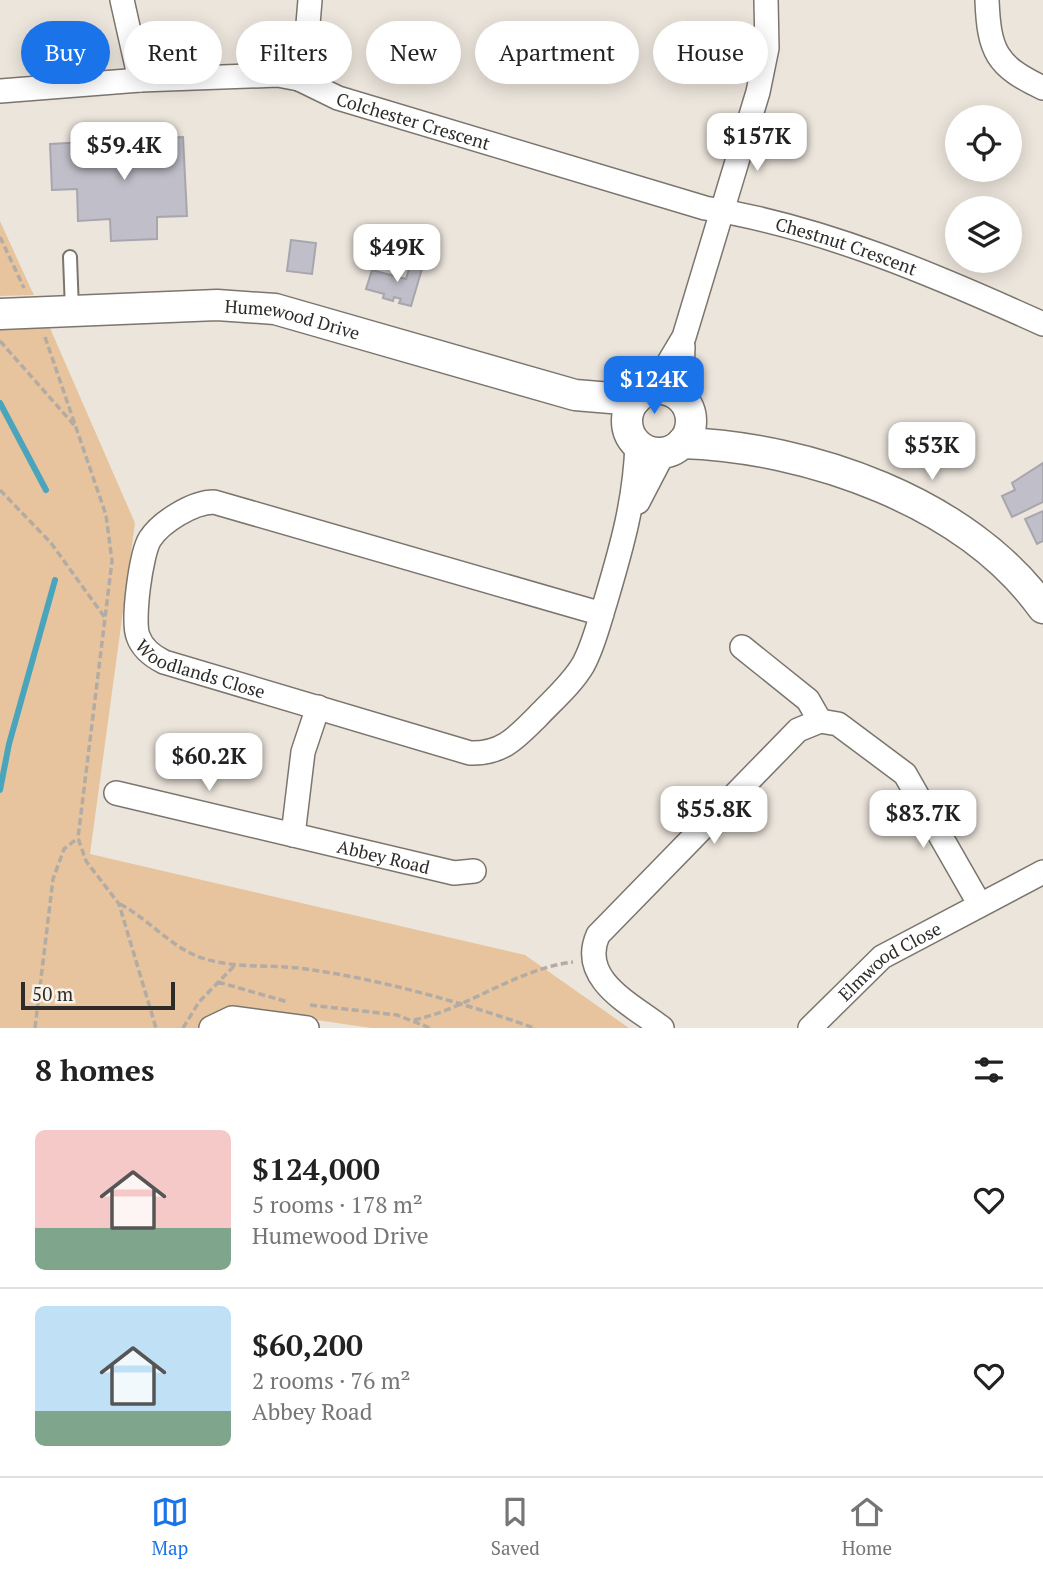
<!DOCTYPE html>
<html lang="en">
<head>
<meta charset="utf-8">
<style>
	body { margin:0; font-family:"PT Serif",serif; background:#f6f6f6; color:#222; height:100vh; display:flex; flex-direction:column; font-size:26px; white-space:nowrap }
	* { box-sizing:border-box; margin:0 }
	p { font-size:23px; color:#767676 }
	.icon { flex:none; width:38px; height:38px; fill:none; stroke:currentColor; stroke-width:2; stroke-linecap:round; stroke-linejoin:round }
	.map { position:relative; height:1028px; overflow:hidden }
	.details { display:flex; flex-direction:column; background:#fff; flex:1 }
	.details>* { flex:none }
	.top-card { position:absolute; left:21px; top:21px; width:1001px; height:63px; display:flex; gap:14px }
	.buttons { position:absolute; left:945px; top:105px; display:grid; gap:14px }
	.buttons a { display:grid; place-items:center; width:77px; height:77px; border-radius:50%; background:#fff; box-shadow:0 4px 18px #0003; font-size:35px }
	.scale { position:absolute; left:21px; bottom:18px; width:154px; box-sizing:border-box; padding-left:7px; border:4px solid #2e2c29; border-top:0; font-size:19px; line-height:24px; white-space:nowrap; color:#2e2c29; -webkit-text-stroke:5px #f9f2ea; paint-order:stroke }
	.price { position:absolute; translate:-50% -60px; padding:0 16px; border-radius:14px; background:#fff; color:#222; font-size:23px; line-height:46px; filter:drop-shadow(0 2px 4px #0008) }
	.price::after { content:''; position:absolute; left:50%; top:42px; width:21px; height:16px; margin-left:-10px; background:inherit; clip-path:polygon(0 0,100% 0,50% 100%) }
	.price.current { background:#1a73e8; color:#fff }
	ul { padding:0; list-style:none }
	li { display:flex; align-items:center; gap:21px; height:175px; padding:0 35px }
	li+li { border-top:2px solid #e0e0e0 }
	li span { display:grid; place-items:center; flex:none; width:196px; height:140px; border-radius:10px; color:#555 }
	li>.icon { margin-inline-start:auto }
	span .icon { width:84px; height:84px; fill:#fffc; stroke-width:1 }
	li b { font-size:30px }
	h2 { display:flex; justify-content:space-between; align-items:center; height:84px; padding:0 35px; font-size:30px }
	.tag { padding:0 24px; border-radius:32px; background:#fff; box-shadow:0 4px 18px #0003; font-size:24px; line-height:63px }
	.tag.current { background:#1a73e8; color:#fff }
	.tabs { display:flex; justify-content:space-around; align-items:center; height:98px; border-top:2px solid #e0e0e0; background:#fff; font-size:19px; color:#767676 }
	.tabs a { display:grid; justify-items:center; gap:4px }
	.tabs .current { color:#1a73e8 }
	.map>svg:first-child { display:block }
	.green { fill:#e7c49d }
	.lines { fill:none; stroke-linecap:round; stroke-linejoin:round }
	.stream { stroke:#4aa4bc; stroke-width:6 }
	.building { fill:#c0bec8; stroke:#a7a6af; stroke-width:2 }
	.service-casing { stroke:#7c756e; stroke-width:16 }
	.minor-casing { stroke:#7c756e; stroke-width:26 }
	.tertiary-casing { stroke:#7c756e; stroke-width:33 }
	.path { stroke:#b2aca5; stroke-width:3.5; stroke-dasharray:7 3.5; stroke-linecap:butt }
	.service { stroke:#fff; stroke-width:12 }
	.minor { stroke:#fff; stroke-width:23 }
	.tertiary { stroke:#fff; stroke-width:30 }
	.labels { text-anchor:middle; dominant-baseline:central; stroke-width:5; stroke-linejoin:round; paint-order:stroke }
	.street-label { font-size:18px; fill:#2e2c29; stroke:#f9f2ea }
</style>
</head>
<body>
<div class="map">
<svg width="1043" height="1028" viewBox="0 0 1043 1028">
	<rect width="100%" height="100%" fill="#ece5dc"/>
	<path class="green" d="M0,221L30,287L34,295L0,296Z
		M50,328L135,523L90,854L525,955L629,1028H371L235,1008L214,1014L197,1028H0V330Z"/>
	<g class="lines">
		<path class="stream" d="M0,403L46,490
			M0,790L9,744L55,580"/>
	</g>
	<path class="building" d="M183,137L187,216L157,217V239L111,241L110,219L78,221L77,189L52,190L50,144Z
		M291,240L316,243L312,274L287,271Z
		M412,259L424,262L411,306L399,303L401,299L394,297L393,301L383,298L384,294L366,289L372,270L406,279Z
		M1043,463V502L1012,517L1002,496L1015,490L1012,483Z
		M1043,511V541L1037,544L1025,519Z"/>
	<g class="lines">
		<defs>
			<path id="service" d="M70,257L72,310"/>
			<g id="minor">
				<path d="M122,0L140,80"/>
				<path d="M987,0C989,51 996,66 1043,88"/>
				<path d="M299,79L306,48L310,0"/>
				<path id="s1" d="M0,91L140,80L278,75L299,79L338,98L705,208C823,227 935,275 1043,324"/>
				<path d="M653,389L684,337L758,92L767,48L766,0"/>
				<path d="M681,397L683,347"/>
				<path d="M638,502L664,452"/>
				<path id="s2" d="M602,614L214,502C193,502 161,522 150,539C141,553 132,621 138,636C142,648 152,656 164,662L470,753C502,754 516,738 537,717C553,700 571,685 583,665C594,645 599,622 606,600C622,546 635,501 637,444"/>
				<path d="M742,647L808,700L820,721"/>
				<path id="s3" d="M116,793L454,873L474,871"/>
				<path d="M293,835L303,752L318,707"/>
				<path d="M211,1028L232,1018L307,1028"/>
				<path d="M662,1028C633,1005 578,980 598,935L798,730L820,721L838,724L905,774L980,905"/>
				<path id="s4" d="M810,1028L882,957L1043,872"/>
			</g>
			<g id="tertiary">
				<path id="s5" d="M0,314L217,305L275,309L575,395L635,400"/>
				<circle cx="659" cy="421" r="32"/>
				<path d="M682,443C809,447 967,502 1043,608"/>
			</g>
		</defs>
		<use href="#service" class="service-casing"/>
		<use href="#minor" class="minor-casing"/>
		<use href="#tertiary" class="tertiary-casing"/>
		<path class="path" d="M0,237L24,288
			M45,337L106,515L112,561L78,838L86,861L119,904L156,1028
			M0,341L75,426
			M0,490L51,543L106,619
			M120,904C150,920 172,949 205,959C239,969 272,964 306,969C379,979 465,1003 534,1028
			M218,982L288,1002
			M310,1005L397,1015L430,1028
			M414,1020C469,1008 516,969 573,962
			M35,1028L53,879L64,849L78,838
			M183,1028L199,1002L234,966"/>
		<use href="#service" class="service"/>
		<use href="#minor" class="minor"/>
		<use href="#tertiary" class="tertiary"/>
	</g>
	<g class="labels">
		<g class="street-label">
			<text stroke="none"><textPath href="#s1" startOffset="422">Colchester Crescent</textPath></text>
			<text stroke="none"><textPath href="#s1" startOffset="873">Chestnut Crescent</textPath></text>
			<text stroke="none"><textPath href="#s5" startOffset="294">Humewood Drive</textPath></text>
			<text stroke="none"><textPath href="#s2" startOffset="653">Woodlands Close</textPath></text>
			<text stroke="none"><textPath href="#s3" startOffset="275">Abbey Road</textPath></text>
			<text stroke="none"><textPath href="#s4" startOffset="105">Elmwood Close</textPath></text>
		</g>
	</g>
</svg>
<div class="buttons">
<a><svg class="icon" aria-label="locate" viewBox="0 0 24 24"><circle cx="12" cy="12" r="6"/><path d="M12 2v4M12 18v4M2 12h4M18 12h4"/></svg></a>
<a><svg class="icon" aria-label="layers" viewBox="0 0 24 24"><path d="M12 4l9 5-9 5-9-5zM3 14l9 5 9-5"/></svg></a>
</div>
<div class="scale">50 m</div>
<b class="price" style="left:757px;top:173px">$157K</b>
<b class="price" style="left:124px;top:182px">$59.4K</b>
<b class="price" style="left:397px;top:284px">$49K</b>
<b class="price current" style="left:654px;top:416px">$124K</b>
<b class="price" style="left:932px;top:482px">$53K</b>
<b class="price" style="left:209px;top:793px">$60.2K</b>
<b class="price" style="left:714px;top:846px">$55.8K</b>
<b class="price" style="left:923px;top:850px">$83.7K</b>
<div class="top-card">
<a class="tag current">Buy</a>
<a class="tag">Rent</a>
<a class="tag">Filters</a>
<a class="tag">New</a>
<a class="tag">Apartment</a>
<a class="tag">House</a>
</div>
</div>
<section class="details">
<h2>8 homes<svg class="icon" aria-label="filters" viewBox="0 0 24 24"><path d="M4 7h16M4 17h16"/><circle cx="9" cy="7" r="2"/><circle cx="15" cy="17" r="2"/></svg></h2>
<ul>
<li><span style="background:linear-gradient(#f6c9c9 70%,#7fa58c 0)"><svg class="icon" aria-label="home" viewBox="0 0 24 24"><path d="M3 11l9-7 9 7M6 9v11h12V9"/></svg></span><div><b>$124,000</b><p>5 rooms · 178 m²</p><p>Humewood Drive</p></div><svg class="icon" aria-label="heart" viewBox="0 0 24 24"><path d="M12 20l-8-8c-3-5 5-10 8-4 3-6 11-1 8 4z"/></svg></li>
<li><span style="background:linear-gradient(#bfe0f5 75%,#7fa58c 0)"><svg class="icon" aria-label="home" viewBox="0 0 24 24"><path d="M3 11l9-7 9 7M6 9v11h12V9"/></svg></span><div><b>$60,200</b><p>2 rooms · 76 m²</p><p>Abbey Road</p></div><svg class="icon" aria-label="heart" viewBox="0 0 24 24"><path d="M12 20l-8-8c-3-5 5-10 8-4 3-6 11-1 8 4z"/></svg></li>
</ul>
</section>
<nav class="tabs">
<a class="current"><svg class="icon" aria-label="map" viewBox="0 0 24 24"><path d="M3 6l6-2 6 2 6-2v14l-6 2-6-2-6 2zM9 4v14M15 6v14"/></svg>Map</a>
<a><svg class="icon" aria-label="saved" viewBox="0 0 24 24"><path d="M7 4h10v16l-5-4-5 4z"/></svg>Saved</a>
<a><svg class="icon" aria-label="home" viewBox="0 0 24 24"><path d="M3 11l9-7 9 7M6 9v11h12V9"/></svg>Home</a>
</nav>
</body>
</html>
